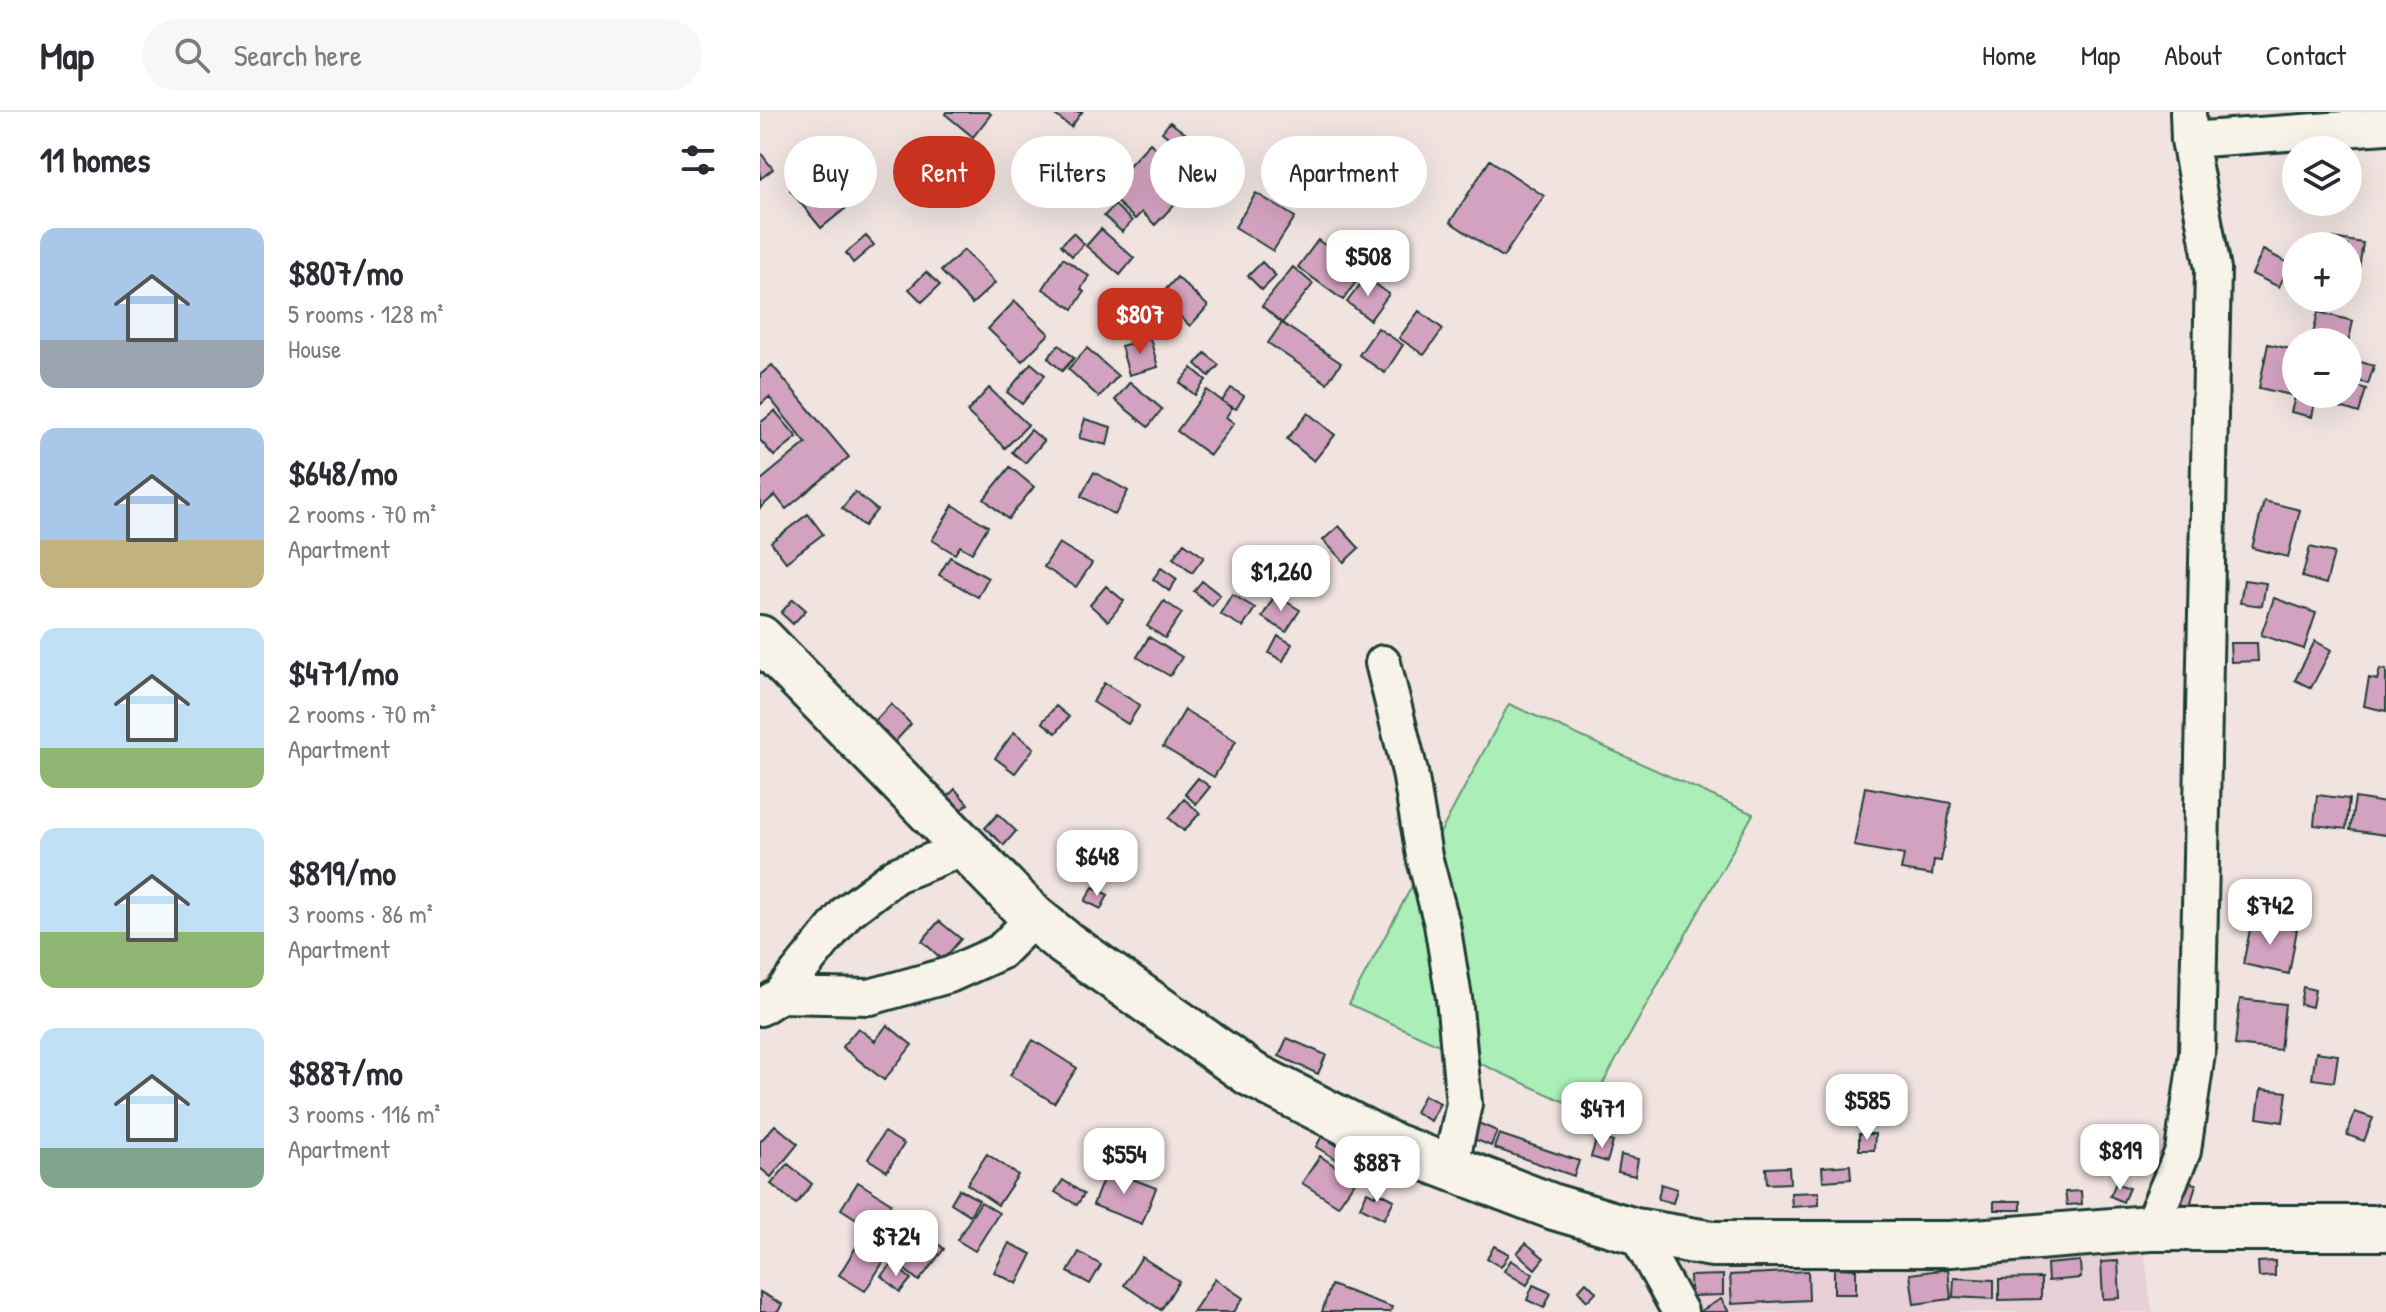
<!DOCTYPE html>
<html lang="en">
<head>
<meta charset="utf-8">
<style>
	body { margin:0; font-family:"Patrick Hand",sans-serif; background:#f7f7f7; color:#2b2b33; height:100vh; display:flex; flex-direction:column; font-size:30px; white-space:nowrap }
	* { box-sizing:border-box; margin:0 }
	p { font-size:26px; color:#7c7c81 }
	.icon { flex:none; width:44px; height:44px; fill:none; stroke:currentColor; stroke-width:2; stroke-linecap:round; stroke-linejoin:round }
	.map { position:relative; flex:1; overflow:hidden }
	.panel { display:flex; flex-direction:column; background:#fff; width:760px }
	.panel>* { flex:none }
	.guide { position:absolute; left:24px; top:24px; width:760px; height:72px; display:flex; gap:16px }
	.buttons { position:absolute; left:1522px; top:24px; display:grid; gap:16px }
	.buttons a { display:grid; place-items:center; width:80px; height:80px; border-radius:50%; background:#fff; box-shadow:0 8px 32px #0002; font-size:40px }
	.price { position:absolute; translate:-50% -68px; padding:0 18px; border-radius:16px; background:#fff; color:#222; font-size:26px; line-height:52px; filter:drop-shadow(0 2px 4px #0008) }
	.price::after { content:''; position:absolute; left:50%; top:48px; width:24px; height:18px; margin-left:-12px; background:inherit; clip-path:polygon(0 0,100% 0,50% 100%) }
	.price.selected { background:#c8321e; color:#fff }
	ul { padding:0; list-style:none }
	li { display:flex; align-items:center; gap:24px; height:200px; padding:0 40px }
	li span { display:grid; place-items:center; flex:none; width:224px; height:160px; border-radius:16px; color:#555 }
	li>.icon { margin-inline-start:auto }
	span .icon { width:96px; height:96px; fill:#fffc; stroke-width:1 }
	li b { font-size:34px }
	h2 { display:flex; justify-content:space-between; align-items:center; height:96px; padding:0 40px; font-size:34px }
	.tag { padding:0 28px; border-radius:36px; background:#fff; box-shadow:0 8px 32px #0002; font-size:28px; line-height:72px }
	.tag.selected { background:#c8321e; color:#fff }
	header { display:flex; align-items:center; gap:48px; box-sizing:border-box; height:112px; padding:0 40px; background:#fff; border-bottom:2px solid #e1e1e2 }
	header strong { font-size:38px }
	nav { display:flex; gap:44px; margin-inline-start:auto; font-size:28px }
	.search { width:560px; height:72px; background:#f7f7f7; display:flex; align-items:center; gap:20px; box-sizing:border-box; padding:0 28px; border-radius:44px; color:#7c7c81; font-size:30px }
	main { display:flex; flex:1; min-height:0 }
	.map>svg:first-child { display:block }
	.built { fill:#e7d0d6 }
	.green { fill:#abeeb8; stroke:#659676; stroke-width:2 }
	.building { fill:#d3a2c0; stroke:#1f3d34; stroke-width:2 }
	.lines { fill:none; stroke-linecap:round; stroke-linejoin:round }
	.street-casing { stroke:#1f3d34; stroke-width:40 }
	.secondary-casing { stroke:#1f3d34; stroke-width:50 }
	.street { stroke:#f7f3e8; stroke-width:34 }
	.secondary { stroke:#f7f3e8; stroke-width:44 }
</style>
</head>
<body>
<header>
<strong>Map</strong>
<div class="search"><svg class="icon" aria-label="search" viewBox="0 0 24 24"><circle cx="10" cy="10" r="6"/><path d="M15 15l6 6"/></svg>Search here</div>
<nav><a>Home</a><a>Map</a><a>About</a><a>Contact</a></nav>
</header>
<main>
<section class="panel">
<h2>11 homes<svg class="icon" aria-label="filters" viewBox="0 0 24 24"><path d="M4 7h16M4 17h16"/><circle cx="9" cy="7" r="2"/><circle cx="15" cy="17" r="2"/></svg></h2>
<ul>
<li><span style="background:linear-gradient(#a9c7e8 70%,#9aa5b1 0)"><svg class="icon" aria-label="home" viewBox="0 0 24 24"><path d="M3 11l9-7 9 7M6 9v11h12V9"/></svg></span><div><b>$807/mo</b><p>5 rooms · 128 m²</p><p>House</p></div></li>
<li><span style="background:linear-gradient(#a9c7e8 70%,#c2b280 0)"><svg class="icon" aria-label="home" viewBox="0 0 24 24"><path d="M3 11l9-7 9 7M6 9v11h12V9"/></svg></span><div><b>$648/mo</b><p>2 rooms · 70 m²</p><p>Apartment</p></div></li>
<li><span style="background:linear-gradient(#bfe0f5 75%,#8fb573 0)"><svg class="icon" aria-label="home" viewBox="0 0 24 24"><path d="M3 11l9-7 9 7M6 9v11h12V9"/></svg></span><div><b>$471/mo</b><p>2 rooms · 70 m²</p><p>Apartment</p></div></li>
<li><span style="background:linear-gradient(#bfe0f5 65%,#8fb573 0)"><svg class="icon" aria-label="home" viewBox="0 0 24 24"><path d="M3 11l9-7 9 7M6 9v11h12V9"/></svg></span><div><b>$819/mo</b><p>3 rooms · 86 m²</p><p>Apartment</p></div></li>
<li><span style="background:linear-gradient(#bfe0f5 75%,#7fa58c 0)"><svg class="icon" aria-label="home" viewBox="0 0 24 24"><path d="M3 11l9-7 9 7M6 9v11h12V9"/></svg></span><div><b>$887/mo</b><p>3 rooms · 116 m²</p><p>Apartment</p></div></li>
</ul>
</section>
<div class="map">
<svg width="1626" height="1200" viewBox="0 0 1626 1200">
	<rect width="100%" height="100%" fill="#f0e3e0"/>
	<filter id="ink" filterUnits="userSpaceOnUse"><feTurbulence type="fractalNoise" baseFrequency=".0125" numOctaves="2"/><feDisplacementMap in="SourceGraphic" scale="16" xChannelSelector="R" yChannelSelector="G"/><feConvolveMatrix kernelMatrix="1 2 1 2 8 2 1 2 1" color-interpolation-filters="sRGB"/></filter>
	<g filter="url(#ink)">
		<path class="built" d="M1384,1137L1392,1200H934L904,1147Z"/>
		<path class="green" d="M749,592L993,702L827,1000L589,892Z"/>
		<path class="building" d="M186,0H228L231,2L213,25L185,2Z
			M291,0H322L311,15Z
			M410,10L430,25L421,36L402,20Z
			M437,29L467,56L446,80L416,53Z
			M390,31L414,53L404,63L424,82L395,113L382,100L375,107L345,79Z
			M0,40L13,57L0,67Z
			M730,48L784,84L743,145L690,110Z
			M469,57L478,65L466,78L458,70Z
			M55,59L86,96L61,116L30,78Z
			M496,81L535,105L513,139L475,115Z
			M355,93L372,109L362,120L344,104Z
			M341,117L374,146L360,163L326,134Z
			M313,121L324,132L312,144L301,133Z
			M106,124L114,133L93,151L86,141Z
			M1573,126L1603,131L1598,163L1588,161V134H1572Z
			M558,128L602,161L583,188L538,155Z
			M204,138L235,171L212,192L181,159Z
			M1503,138L1530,152L1519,175L1492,162Z
			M303,146L329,164L321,177L324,180L313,197L283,177Z
			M502,150L516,164L502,178L488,164Z
			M533,155L553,172L522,211L502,194Z
			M166,160L180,173L162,190L149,177Z
			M417,165L448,194L430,214L399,185Z
			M606,165L629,182L610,208L587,190Z
			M255,189L289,222L262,249L228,217Z
			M393,191L406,205L383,226L370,213Z
			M659,199L683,217L664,243L639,226Z
			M1558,200L1593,209L1588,232V230H1564L1552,227Z
			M522,211L581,251L567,271L508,231Z
			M618,216L643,233L625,261L599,243Z
			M390,226L398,255L369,263L361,234Z
			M1508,232L1536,238V260L1531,283L1499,276Z
			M299,233L314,246L302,259L288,246Z
			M327,236L358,264L339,285L308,257Z
			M445,241L459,253L449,264L436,252Z
			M1591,247L1614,254L1608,272L1588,265Z
			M271,251L285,263L262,292L247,280Z
			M12,253L89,345L26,397L15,383L0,396V366L1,368L46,331L9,285L0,293V263Z
			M432,256L446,268L435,283L420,271Z
			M370,270L402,297L388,315L355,288Z
			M1588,271L1606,277L1599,301L1580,295L1584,282H1588Z
			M229,276L268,313L245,336L207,300Z
			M471,276L484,284L476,297L462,289Z
			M447,278L472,296L466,305L474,311L450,343L417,319Z
			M1536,281L1556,285L1552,305L1531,300Z
			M15,299L37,325L14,344L0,328V311Z
			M548,301L575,323L554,349L527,327Z
			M325,307L351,315L347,333L319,326Z
			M271,318L284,329L265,351L252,340Z
			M250,355L274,375L248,407L224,387Z
			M334,360L368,379L355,403L321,384Z
			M95,380L117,398L104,414L82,396Z
			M1504,389L1540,398L1528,445L1492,436Z
			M193,393L228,414L212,441L200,434L195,442L172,428Z
			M48,402L63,422L26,450L11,430Z
			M579,414L599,436L584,450L563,428Z
			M299,431L332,451L316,475L284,455Z
			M424,431L444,445L432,461L413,446Z
			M1550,435L1574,441L1566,472L1542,465Z
			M190,445L228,466L218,485L179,463Z
			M401,456L417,467L409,479L393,467Z
			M1484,468L1506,471L1502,494L1480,491Z
			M442,469L460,483L452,494L434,479Z
			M346,474L364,489L348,509L330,493Z
			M472,482L495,496L483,515L460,502Z
			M515,483L540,498L526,520L502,505Z
			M1514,486L1556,501L1544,537L1501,523Z
			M33,487L46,498L33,512L21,501Z
			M404,489L422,501L405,526L387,514Z
			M518,524L532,532L523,549L509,541Z
			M389,525L422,545L410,564L377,545Z
			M1555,529L1571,538L1551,576L1535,568Z
			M1470,531H1497L1498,549L1471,550Z
			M1620,557L1626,558V599L1604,594L1609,566L1617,568Z
			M344,571L380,593L368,612L333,590Z
			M131,592L151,612L132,633L111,613Z
			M296,594L309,605L296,621L282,610Z
			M425,598L476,629L454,665L403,635Z
			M254,620L274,636L255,661L235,646Z
			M438,666L450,675L436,692L425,682Z
			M1105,675L1191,691L1181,749L1174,748L1172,763L1141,758L1144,743L1094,734Z
			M195,677L208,692L196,703L183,689Z
			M1557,683L1589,687L1586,717L1554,713Z
			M1595,686L1626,691V723L1590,718Z
			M424,687L440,701L424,719L409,706Z
			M238,702L256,719L244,733L225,716Z
			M333,775L348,783L341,797L325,789Z
			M1492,808L1537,817L1529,862L1483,852Z
			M179,809L201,827L183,848L162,829Z
			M1543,875L1555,878L1552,895L1540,892Z
			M1480,887L1525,892L1520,938L1475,933Z
			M127,913L152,933L124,968L82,935L98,916L115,929Z
			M527,926L566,943L558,962L519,944Z
			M273,928L317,956L294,991L250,963Z
			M1556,940L1578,943L1574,970L1552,967Z
			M1501,977L1527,980L1523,1010L1497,1006Z
			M664,983L680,991L671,1009L655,1000Z
			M1595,1000L1613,1006L1604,1029L1587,1023Z
			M709,1007L737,1019L731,1034L702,1022Z
			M15,1013L38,1032L11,1065L0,1056V1030Z
			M124,1020L144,1032L127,1059L108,1047Z
			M739,1022L819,1049L814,1064L734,1036Z
			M1099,1022H1115L1114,1038H1099Z
			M562,1024L582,1037L576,1047L556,1035Z
			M837,1025L853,1030L847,1050L831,1045Z
			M227,1042L258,1063L238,1093L207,1072Z
			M861,1043L878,1047L875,1064L858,1060Z
			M560,1044L596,1068L578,1094L542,1071Z
			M28,1052L52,1072L36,1092L11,1072Z
			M1090,1053L1091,1067L1063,1069L1062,1055Z
			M1029,1055L1030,1071L1007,1072L1006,1056Z
			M347,1057L396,1076L382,1112L333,1093Z
			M303,1068L324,1082L317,1093L295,1080Z
			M98,1070L131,1091L114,1118L81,1097Z
			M1425,1070L1436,1072L1430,1094L1420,1092Z
			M1356,1071L1369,1076L1363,1090L1350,1084Z
			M901,1072L917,1077L913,1091L898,1087Z
			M199,1077L219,1088L210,1103L191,1091Z
			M617,1079L634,1088L624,1107L600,1095L607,1080L615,1084Z
			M1321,1079L1322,1092L1307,1093L1305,1080Z
			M1059,1080V1093L1032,1095L1031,1081Z
			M1234,1089H1261V1098H1234Z
			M221,1090L239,1101L215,1139L197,1128Z
			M156,1114L184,1137L159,1169L130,1146Z
			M101,1127L127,1144L105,1179L79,1163Z
			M249,1131L272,1142L257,1172L234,1160Z
			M766,1131L784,1146L775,1157L757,1141Z
			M734,1134L749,1142L741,1155L727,1147Z
			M319,1140L341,1153L330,1172L308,1160Z
			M382,1145L419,1169L401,1198L364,1173Z
			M751,1148L773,1162L767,1173L744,1159Z
			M1320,1149L1321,1166L1288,1169L1287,1152Z
			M1358,1149L1360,1186L1343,1187L1341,1150Z
			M1515,1149V1164L1499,1165L1498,1150Z
			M132,1151L151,1167L140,1180L121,1164Z
			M1074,1156L1096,1157V1182H1074Z
			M1188,1157L1191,1187L1154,1192L1150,1162Z
			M1048,1159L1049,1188L972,1192L970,1163Z
			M963,1163V1183L931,1184L930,1164Z
			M1194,1166L1234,1168V1187L1193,1185Z
			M1281,1166V1187L1239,1188V1167Z
			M455,1167L483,1186L474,1200H433Z
			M826,1170L836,1180L827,1189L818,1179Z
			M571,1173L632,1195L630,1200H562Z
			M773,1173L791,1181L784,1196L767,1188Z
			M0,1180L22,1192L18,1200H0Z
			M961,1187L969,1200H939Z"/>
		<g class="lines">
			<defs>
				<path id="street" d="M1429,28L1626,14
					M623,551L650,660L664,744L682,812L694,886L704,992L690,1056
					M20,883L87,800L136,763L206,735
					M0,896L20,883L110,885L189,863L240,840L274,806
					M1390,1116L1423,1039L1437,941L1453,157L1429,28L1428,0
					M875,1119L920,1200"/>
				<path id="secondary" d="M0,526L274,806L305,831L491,962L631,1033L794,1095L875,1119L953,1132H1190L1390,1116H1626"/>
			</defs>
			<use href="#street" class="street-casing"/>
			<use href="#secondary" class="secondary-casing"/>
			<use href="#street" class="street"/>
			<use href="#secondary" class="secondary"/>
		</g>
	</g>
</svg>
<div class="buttons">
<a><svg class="icon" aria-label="layers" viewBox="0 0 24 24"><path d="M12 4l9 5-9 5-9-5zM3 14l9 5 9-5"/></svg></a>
<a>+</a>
<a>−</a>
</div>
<b class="price" style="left:608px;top:186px">$508</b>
<b class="price selected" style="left:380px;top:244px">$807</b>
<b class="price" style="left:521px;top:501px">$1,260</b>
<b class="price" style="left:337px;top:786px">$648</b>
<b class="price" style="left:1510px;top:835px">$742</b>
<b class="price" style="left:1107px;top:1030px">$585</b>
<b class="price" style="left:842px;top:1038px">$471</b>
<b class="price" style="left:1360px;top:1080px">$819</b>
<b class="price" style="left:364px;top:1084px">$554</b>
<b class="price" style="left:617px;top:1092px">$887</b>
<b class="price" style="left:136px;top:1166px">$724</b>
<div class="guide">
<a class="tag">Buy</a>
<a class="tag selected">Rent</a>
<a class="tag">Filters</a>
<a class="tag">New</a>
<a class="tag">Apartment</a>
</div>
</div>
</main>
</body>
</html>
